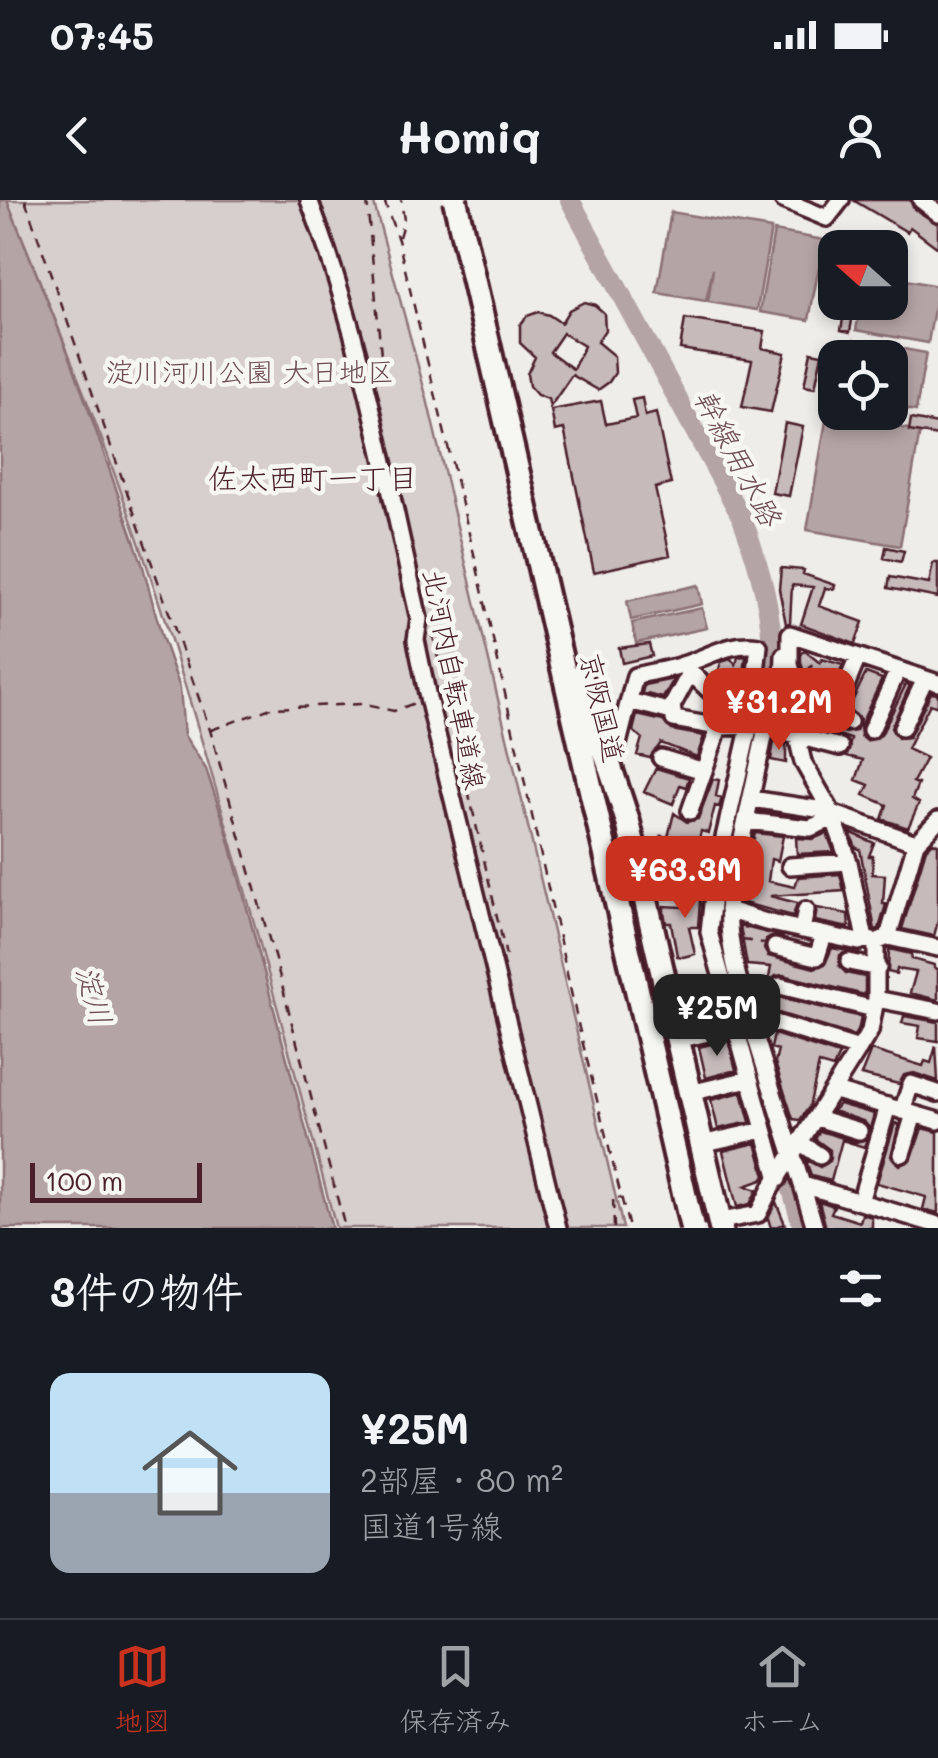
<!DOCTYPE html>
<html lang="ja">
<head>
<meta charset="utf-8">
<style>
	body { margin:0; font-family:Mali,"Klee One",sans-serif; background:#242831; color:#f1f3f6; height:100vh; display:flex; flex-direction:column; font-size:38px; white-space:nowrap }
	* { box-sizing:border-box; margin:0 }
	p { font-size:32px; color:#9ea1a6 }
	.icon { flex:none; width:55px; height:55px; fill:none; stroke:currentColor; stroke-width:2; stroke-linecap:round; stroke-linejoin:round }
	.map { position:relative; height:1028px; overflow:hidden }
	.drawer { display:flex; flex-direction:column; background:#171b24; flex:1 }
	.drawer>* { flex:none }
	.needle { width:65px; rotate:291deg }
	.tools { position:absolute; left:818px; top:30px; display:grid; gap:20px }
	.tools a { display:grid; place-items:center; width:90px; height:90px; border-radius:20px; background:#171b24; box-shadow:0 5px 15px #0003; font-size:50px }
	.scale { position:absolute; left:30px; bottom:25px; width:172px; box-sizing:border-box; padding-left:10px; border:5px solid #4a1f2b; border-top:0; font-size:28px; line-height:35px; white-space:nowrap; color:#4a1f2b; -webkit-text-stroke:8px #f6f6f2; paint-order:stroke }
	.price { position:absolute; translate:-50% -85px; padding:0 22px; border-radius:20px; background:#c8321e; color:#fff; font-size:32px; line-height:65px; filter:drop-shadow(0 2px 5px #0008) }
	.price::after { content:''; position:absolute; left:50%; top:60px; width:30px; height:22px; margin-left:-15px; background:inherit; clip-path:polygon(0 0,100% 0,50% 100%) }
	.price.on { background:#222; color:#fff }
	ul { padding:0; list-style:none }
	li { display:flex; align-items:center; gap:30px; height:250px; padding:0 50px }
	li+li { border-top:2px solid #363941 }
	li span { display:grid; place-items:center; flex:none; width:280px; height:200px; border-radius:20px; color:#555 }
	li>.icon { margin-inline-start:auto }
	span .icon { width:120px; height:120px; fill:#fffc; stroke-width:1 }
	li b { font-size:42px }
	h2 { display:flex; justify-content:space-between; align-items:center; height:120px; padding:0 50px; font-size:42px }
	.status { display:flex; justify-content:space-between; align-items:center; height:70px; padding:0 50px; background:#171b24; direction:ltr }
	.status svg { height:28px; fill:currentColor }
	header { display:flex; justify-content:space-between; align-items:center; height:130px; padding:0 50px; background:#171b24; font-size:45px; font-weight:700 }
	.menu { display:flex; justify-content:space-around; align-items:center; height:140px; border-top:2px solid #363941; background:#171b24; font-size:28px; color:#9ea1a6 }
	.menu a { display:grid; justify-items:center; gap:5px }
	.menu .on { color:#c8321e }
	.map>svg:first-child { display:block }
	.green { fill:#d7cfce; stroke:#90777c; stroke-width:2.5 }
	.water { fill:#b4a4a5; stroke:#8a6f74; stroke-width:2.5 }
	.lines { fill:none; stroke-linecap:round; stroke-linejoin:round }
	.river { stroke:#b4a4a5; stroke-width:20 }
	.building { fill:#c6babb; stroke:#4a1f2b; stroke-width:2.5; fill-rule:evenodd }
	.minor-casing { stroke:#4a1f2b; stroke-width:22 }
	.highway-casing { stroke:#4a1f2b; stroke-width:30 }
	.path { stroke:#4a1f2b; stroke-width:2.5; stroke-dasharray:10 8; stroke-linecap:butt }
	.minor { stroke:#f6f6f2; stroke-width:15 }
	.highway { stroke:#f6f6f2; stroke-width:22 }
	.highway-bridge-casing { stroke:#4a1f2b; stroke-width:30; stroke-linecap:butt }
	.highway-bridge { stroke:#f6f6f2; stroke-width:22 }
	.labels { text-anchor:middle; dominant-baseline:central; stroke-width:9; stroke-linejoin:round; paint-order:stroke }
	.park-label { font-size:28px; fill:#6d4b54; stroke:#f6f6f2 }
	.street-label { font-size:28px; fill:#4a1f2b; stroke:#f6f6f2 }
	.water-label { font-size:30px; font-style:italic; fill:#6f4e56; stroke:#f6f6f2 }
	.neighbourhood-label { font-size:30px; fill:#4a1f2b; stroke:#f6f6f2 }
</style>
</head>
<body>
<div class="status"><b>07:45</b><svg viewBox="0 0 49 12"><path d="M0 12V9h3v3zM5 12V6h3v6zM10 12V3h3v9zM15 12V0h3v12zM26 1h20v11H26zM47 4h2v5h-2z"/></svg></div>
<header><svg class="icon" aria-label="back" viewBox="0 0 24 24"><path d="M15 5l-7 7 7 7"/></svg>Homiq<svg class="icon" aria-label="person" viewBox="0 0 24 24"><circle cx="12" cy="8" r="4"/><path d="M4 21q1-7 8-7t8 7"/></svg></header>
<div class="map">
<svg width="938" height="1028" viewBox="0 0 938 1028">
	<rect width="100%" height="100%" fill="#efedea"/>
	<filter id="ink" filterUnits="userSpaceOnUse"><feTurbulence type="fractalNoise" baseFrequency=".01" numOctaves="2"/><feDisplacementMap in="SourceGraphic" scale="20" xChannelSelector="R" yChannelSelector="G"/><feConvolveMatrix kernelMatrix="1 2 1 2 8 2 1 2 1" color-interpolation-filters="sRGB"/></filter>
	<g filter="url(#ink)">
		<path class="green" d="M7,0H373L427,199L623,1028H336C283,826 229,624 166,424C121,280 63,140 7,0Z"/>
		<path class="water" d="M0,0H7L73,165L142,363L162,437L180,488L184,535L206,569L225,625L332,1028H0Z
			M671,12L771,29L757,110L708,102L713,69L706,101L657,93Z
			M774,31L824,40L809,120L760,112Z
			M890,77L938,86L928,143L856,130L861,103L890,102Z
			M854,140L926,153L916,211L890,206V158L851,157Z
			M827,215L920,231L900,346L807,330Z
			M698,385L702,404L631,420L627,401Z
			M702,408L707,428L636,443L632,423Z"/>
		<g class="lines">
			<path class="river" d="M570,0L742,318C760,366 775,419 772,471C770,497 761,523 755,548
				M740,616C730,658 716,700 721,743L803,1028"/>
		</g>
		<path class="building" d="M853,0H910L914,9L938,24V48L910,27L907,32Z
			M584,102L595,105L604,113L605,130L597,142L614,156L615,173L609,182L598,190L572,175L550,207L548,199L537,195L529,186L527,174L535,157L520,143V125L527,116L538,112L549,115L561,123L569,110ZM563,133L584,146L573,169L550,152Z
			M846,102H855L850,132L841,130Z
			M685,119L765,131L762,148L785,153L771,212L742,207L752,160L680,149Z
			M811,152L822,154L815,188L804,186Z
			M642,198L645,216L656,213L671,284L655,288L670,355L594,372L564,229L555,231L551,210L601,201L606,224L636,218L632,200Z
			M911,219L938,224V236L909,231Z
			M785,223L803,227L789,296L772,293Z
			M886,347L904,351L901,362L884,358Z
			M933,363H938V398L888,388L890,377L929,384Z
			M781,368L804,370L803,374L835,385L834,389L825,388L819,406L863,422L855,444L801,424L813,387L792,385L790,423L786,424L779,389Z
			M649,444L652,456L622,463L619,448Z
			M805,451L820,463L822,459L843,465L827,503L809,498L810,477L805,475L801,463V453Z
			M746,456L742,494L716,481L721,462L731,459L736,465L738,457Z
			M866,473L882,479L860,526L861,536L867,541L881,535L906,484L910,485L891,528L898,538L909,537L931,493L938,494V507L930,504L907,549L926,558L913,582L918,584L912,599L919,603L908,628L882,619L887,605L864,595L869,585L856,580L863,560L847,556L851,539L808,525V521L846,533L856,531L860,519L848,510Z
			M674,479L663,498L642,493L644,485Z
			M637,515L663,521L672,530L704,536L697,557L661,543L650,558L637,555L642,538L633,531Z
			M774,542L786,545V563L771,560Z
			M656,568L689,578L686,587L680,585L673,604L644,592Z
			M713,579L719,580L716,596L722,598L719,607L715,606L708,633L701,631L699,639L686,636V640L680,638L676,664L653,663V653L656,654L661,636L668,637L674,613L687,622L698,619Z
			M850,632L874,643L869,656H873L872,674L885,675L883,704H886L879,729L875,730L860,649L856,648Z
			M755,633L783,636L778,661L771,659L768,681L795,687L798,677L840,674L844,691L770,696L797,703L793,716L740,702Z
			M827,633L834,652L797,654L796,638L813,639Z
			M933,642L938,644V721L934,736L902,729L926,649Z
			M684,687L701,688L698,727H689L695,754L683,757L677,756L671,723H666L664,712V706L683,707Z
			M817,708L848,714L849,728L815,721Z
			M740,726L784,737L773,736L766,740L764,749L768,756L814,768L825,764L832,748L848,751L840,755L839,766L846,773L865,777V795L783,775L776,776L768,783L771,767L747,765Z
			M889,749L911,754L912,759L934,765V768L938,769V800L910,793L916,772L897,769L896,774L888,772Z
			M703,780L704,789L713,787L721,818L693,825L684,784Z
			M779,797L861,817L859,827L854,836L775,812Z
			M904,816L938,822V841L918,838L920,826L902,823Z
			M774,834L839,855L833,868L819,864L809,907L800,920L793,919L775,863L778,850L771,848Z
			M728,840L736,870L706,878L699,847Z
			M936,846L938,881L914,873L904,875L899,884L861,875L871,850L923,866L925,861L931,863Z
			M742,892L750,922L718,929L711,900Z
			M839,904L874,914L870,928L863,921L833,911Z
			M895,923L899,924L891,956L900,965L912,958L922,928L938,932V1013L923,1009L926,997L877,983Z
			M820,931L856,942L867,939L864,947L842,940L831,981L811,976L806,960L820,967L830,961V950L815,939Z
			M756,943L765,976L762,980L745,986L757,990L750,1004L737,1007L723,951Z
			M819,1001L834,1006L831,1013L860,1022L862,1014L872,1017V1028H826Z
			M776,1002L785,1024L771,1028L768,1018Z"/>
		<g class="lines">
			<defs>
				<path id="minor" d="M309,0C361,135 387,279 419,419L416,440L428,498L558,1028
					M783,0L827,18L841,0
					M921,0L938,13
					M686,468L712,493L752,510
					M690,473L672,506L674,519L719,527
					M629,501L672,512
					M797,506L849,522
					M833,517L858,457
					M769,528L778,487L783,481L784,455
					M902,528L925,479
					M871,530L898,470
					M617,548L635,476C650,472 667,470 682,465C709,457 730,441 759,446L750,524L715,677L709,732L778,979
					M661,558L704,571
					M751,599L830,611
					M690,611L719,527L756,526
					M832,613L916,643
					M746,621L810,628L834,618
					M790,666L849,662
					M651,688L647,674L715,677
					M728,710L766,722L859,742L865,739
					M802,730L806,710
					M888,737L938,748
					M876,742L865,739L849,662L832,613L803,562L796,533L798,490L790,465V434L938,483
					M876,742L888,737L916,643L938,620
					M775,747L817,757L824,735
					M849,762L878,768
					M780,786L874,809
					M876,799L938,811
					M775,823L859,849
					M686,838L734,827
					M698,891L749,879
					M835,891L938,921
					M902,911L911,884L938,893
					M817,918L859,931
					M710,942L764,930
					M801,943L820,956
					M902,954L914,914
					M803,985L938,1025
					M860,1002L888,906
					M726,1020L758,1014L771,988L870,831L876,799V742
					M815,1028C797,966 776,904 757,842C743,795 725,747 729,698L766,528L840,547"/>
				<path id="highway" d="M628,622L721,1028"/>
			</defs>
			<use href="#minor" class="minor-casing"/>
			<use href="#highway" class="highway-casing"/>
			<path class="path" d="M25,0L210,530L281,781L345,1028
				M367,0L381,155L373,165
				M384,0L398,40L475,358L579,828L629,1028
				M399,37L404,20L401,0
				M432,432L506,756
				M806,473L817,459
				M211,530L271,508L361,504L394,511L417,502
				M742,740L764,743
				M614,1028L613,997L621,998"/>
			<use href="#minor" class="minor"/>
			<use href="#highway" class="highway"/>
			<defs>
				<path id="highway-bridge" d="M455,0L692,1028
					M580,476L628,622"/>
			</defs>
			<use href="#highway-bridge" class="highway-bridge-casing"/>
			<use href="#highway-bridge" class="highway-bridge"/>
		</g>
	</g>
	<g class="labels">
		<g class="park-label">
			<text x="250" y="171">淀川河川公園 大日地区</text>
		</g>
		<g class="street-label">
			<text transform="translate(455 479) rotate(79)">北河内自転車道線</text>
			<text transform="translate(603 507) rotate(77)">京阪国道</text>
		</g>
		<g class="water-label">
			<text transform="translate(739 257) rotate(62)">幹線用水路</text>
			<text transform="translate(95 795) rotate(74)">淀川</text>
		</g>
		<g class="neighbourhood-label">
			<text x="313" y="277">佐太西町一丁目</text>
		</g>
	</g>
</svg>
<div class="tools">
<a><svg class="needle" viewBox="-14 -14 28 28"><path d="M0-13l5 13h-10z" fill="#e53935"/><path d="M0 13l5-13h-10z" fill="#9ea1a6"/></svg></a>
<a><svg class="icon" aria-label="locate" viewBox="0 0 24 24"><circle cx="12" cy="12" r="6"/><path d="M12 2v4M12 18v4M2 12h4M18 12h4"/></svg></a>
</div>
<div class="scale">100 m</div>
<b class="price" style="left:779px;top:553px">¥31.2M</b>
<b class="price" style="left:685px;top:721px">¥63.3M</b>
<b class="price on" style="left:717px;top:859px">¥25M</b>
</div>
<section class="drawer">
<h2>3件の物件<svg class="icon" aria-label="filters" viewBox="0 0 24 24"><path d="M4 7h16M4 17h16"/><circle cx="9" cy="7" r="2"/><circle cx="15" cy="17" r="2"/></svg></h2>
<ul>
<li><span style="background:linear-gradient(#bfe0f5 60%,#9aa5b1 0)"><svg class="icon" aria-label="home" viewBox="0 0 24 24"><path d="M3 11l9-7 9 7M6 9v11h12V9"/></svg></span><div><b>¥25M</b><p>2部屋 · 80 m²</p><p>国道1号線</p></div></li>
</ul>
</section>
<nav class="menu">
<a class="on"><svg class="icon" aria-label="map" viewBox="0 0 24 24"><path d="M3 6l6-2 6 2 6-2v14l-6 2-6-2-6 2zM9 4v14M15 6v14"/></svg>地図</a>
<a><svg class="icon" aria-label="saved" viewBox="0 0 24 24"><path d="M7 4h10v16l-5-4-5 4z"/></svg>保存済み</a>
<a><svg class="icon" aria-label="home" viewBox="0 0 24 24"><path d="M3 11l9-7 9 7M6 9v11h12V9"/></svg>ホーム</a>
</nav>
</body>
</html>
